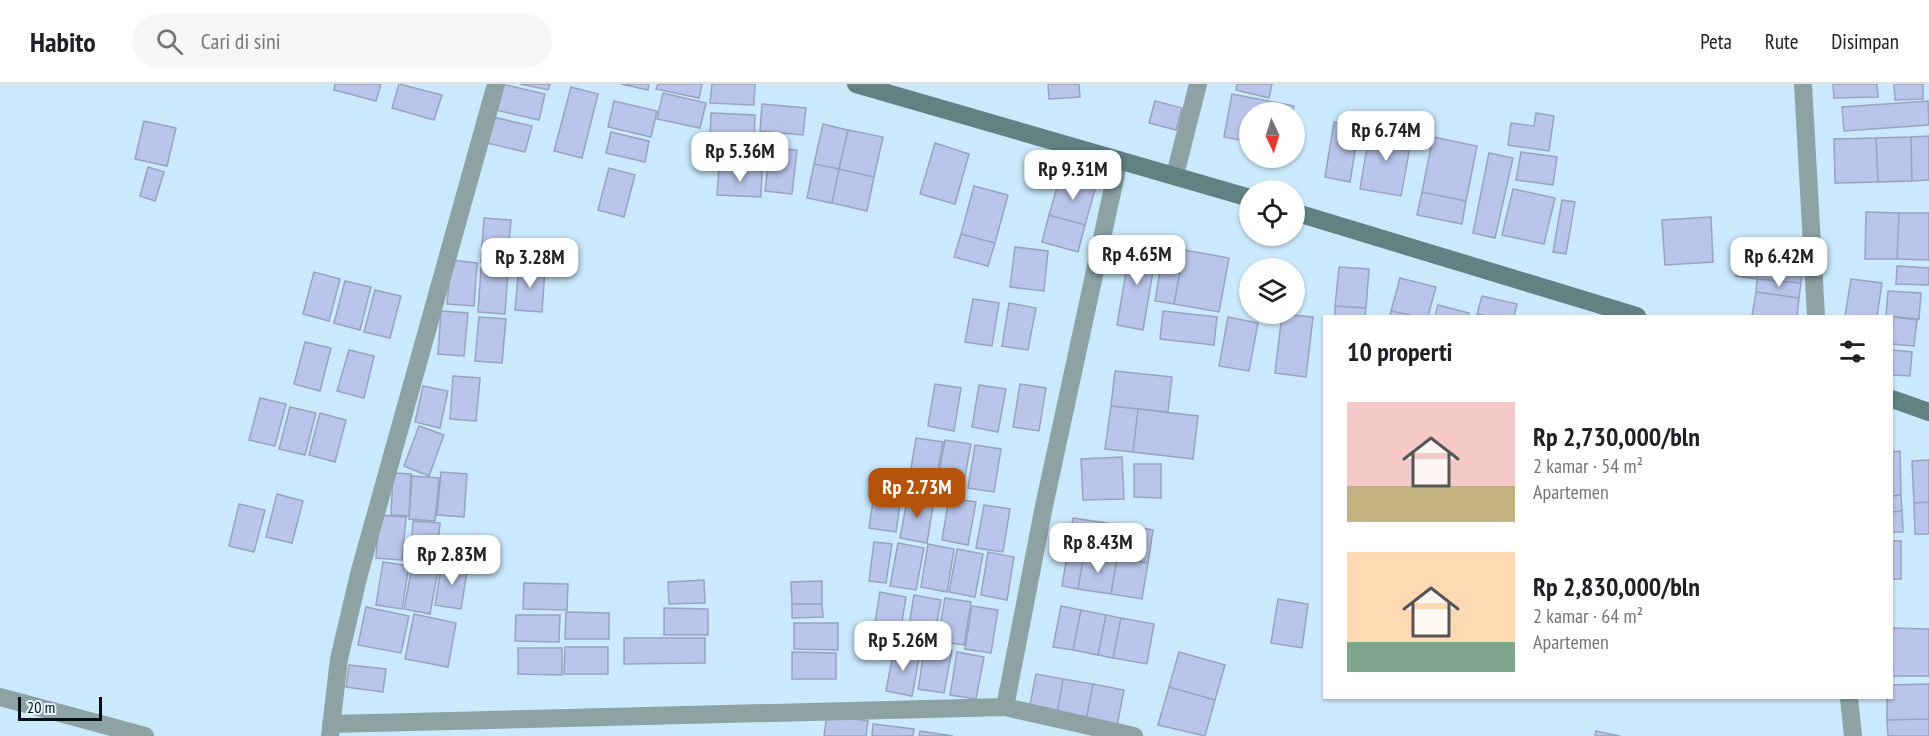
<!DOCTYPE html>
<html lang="id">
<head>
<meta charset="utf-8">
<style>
	body { margin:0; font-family:"PT Sans Narrow",sans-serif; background:#f6f6f6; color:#202124; height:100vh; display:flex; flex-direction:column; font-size:22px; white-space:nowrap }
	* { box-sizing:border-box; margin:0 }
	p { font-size:20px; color:#757577 }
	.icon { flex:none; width:33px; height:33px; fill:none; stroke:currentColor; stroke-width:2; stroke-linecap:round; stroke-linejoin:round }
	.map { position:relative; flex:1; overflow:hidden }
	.drawer { position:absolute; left:1323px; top:231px; width:570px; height:384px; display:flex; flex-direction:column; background:#fff; border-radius:0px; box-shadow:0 2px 4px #0004 }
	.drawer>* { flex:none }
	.needle { width:39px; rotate:176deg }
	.controls { position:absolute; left:1239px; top:18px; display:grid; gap:12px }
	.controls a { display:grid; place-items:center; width:66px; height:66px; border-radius:50%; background:#fff; box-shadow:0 2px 4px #0004; font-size:30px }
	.scale { position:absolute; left:18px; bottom:15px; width:84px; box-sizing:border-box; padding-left:6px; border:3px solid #040d13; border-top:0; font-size:16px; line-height:21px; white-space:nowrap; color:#040d13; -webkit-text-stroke:4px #e7f3fb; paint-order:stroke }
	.price { position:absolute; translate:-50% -51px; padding:0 14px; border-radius:12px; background:#fff; color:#222; font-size:20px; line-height:39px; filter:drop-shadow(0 2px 3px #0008) }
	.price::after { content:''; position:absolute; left:50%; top:36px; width:18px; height:14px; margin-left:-9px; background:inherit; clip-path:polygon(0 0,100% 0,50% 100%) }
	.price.active { background:#b45309; color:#fff }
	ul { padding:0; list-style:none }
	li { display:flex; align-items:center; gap:18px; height:150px; padding:0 24px }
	li span { display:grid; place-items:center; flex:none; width:168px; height:120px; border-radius:0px; color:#555 }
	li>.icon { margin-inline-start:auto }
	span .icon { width:72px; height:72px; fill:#fffc; stroke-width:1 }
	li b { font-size:26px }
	h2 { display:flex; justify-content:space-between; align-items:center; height:72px; padding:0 24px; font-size:26px }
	header { display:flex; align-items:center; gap:36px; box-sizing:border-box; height:84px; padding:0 30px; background:#fff; border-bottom:2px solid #e0e0e0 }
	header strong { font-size:28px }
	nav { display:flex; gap:33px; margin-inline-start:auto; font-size:21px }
	.search { width:420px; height:54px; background:#f6f6f6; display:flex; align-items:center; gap:15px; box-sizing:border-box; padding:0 21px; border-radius:33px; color:#757577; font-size:22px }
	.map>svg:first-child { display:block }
	.building { fill:#b9c5ea; stroke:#99a3bf; stroke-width:1.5 }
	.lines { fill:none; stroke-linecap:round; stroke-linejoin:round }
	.street { stroke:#8ca2a3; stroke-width:18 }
	.secondary { stroke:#618183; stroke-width:18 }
</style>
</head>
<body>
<header>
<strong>Habito</strong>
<div class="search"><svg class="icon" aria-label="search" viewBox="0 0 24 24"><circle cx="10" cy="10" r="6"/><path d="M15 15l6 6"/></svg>Cari di sini</div>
<nav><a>Peta</a><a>Rute</a><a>Disimpan</a></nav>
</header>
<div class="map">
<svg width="1929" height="652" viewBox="0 0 1929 652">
	<rect width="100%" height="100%" fill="#cae9fd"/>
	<path class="building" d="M335,0H381L376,17L334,6Z
		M399,0L442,11L434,36L392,24Z
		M502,0L545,10L539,36L496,26Z
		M520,0H550L548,6Z
		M621,0H649L648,6Z
		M658,0H702L699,14L656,5Z
		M712,0H755L754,21L710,19Z
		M1048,0H1079L1080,13L1049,15Z
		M1237,0H1272L1269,14L1236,6Z
		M1833,0H1877L1878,13L1834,14Z
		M1894,0H1923V15L1895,16Z
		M571,3L598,10L582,74L554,67Z
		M663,9L706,19L700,44L657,35Z
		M1232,10L1294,22L1292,28H1250V58L1224,53Z
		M614,17L657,27L651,53L608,43Z
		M1155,17L1182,24L1176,46L1149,39Z
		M1928,17L1929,41L1844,47L1842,23Z
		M762,20L806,24L803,51L760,47Z
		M711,29L755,31L754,57L710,55Z
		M1536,29L1554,32L1549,67L1508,61L1511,39L1534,42Z
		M489,32L532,42L525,68L483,58Z
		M144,37L176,44L167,82L135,75Z
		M1334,38L1359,42L1350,98L1325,93Z
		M823,40L848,46L839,85L814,80Z
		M1370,45L1412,52L1401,112L1360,105Z
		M848,46L883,53L874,93L839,85Z
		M611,48L649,57L645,78L606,69Z
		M1929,52V96L1912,97L1911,53Z
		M1433,53L1477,62L1466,117L1422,108Z
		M1911,53L1912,97L1878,98L1876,54Z
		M1876,54L1878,98L1835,99L1834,55Z
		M716,56L760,58L758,84L715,83Z
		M935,59L969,70L955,120L920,110Z
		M770,64L797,66L792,110L765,107Z
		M1521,68L1557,73L1553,101L1516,96Z
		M1489,69L1513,74L1495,154L1473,149Z
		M814,80L839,85L832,119L807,114Z
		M148,83L164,88L155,117L140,112Z
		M609,84L635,91L624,133L598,126Z
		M719,84L762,87L761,113L717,111Z
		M839,85L874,93L867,127L832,119Z
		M1060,93L1096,102L1085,141L1049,131Z
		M974,102L1008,111L995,159L961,150Z
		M1513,105L1555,114L1544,160L1502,151Z
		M1422,108L1466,117L1462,140L1417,131Z
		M1562,116L1575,118L1566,170L1553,168Z
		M1866,128L1899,129L1897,175H1865Z
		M1899,129H1929V176L1897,175Z
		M1049,131L1085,141L1078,168L1042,158Z
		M1711,133L1713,178L1665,181L1662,136Z
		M484,134L511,136L507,179L481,178Z
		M961,150L995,159L988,182L954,173Z
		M1131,159L1157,164L1143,246L1117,241Z
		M1741,160L1761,162L1757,195L1736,192Z
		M1164,162L1184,166L1174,220L1155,217Z
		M1761,162L1804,167L1801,199L1757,195Z
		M1015,163L1048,167L1044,207L1010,203Z
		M1184,166L1229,174L1219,228L1174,220Z
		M451,176L477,179L474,222L447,220Z
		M519,182L545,185L542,228L515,226Z
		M1897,182L1929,184V201L1896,200Z
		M1339,183L1369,185L1366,224L1335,222Z
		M481,184L508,187L505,230L478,228Z
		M314,188L340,195L329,237L303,230Z
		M1400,194L1436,203L1428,232H1414L1391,227Z
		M1757,195L1801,199L1799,214L1756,208Z
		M1851,195L1882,199L1877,232H1845Z
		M345,197L371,203L360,246L334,239Z
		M375,206L401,212L390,254L364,248Z
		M1888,207L1921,209L1919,235L1886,232Z
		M1756,208L1799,214L1797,232H1752Z
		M1482,212L1517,220L1514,232H1487L1477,230Z
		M973,215L999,219L992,262L965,258Z
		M1009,219L1036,224L1028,266L1002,262Z
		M1438,221L1469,229L1468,232H1435Z
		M1335,222L1366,224L1365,232H1335Z
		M441,227L468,229L464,272L438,270Z
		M1163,227L1217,233L1214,261L1160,255Z
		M1391,227L1414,232H1390Z
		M1282,230L1313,233L1306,293L1275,289Z
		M479,233L506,235L502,279L475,277Z
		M1228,233L1258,239L1249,287L1219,282Z
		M1892,233L1917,236L1914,262L1892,260Z
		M305,258L331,264L320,307L294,300Z
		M349,266L374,272L364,314L337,307Z
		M1892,266L1912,268L1910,292L1892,291Z
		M1115,287L1172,293L1168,328L1111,322Z
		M453,292L480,294L476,337L450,335Z
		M935,300L961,304L954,347L928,342Z
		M1020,300L1046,304L1039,347L1013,343Z
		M979,301L1006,305L998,348L972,343Z
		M423,302L448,307L440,344L415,338Z
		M260,314L286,320L275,362L249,356Z
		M1111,322L1138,325L1133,368L1105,365Z
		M290,323L316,329L305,371L279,365Z
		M1138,325L1198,332L1193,375L1133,368Z
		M320,329L346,336L335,378L309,371Z
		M419,342L444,351L429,392L404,382Z
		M916,354L943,358L935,401L909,397Z
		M945,356L971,360L963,403L937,399Z
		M975,361L1001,365L994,408L968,404Z
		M1900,367L1901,411L1892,412V368Z
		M1122,373L1124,415L1083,416L1081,375Z
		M1929,376V418L1914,419L1912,377Z
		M1134,380H1161V414L1134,413Z
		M441,388L467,390L464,433L437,431Z
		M393,389L411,390L409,432L391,431Z
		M412,392L439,394L435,437L409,435Z
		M875,403L902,407L896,448L869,444Z
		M277,410L303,417L292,459L266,453Z
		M908,411L934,416L927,459L900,454Z
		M1901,411L1902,427L1892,428V412Z
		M949,414L976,418L968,461L942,456Z
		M1929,418V450H1915L1914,419Z
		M239,420L265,426L254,468L229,462Z
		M984,421L1010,425L1003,468L976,464Z
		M1902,427L1903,448H1892V428Z
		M379,431L406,433L402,476L376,474Z
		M1073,434L1153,446L1148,479L1068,466Z
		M413,437L440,439L436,483L410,480Z
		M1892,457H1901V495H1892Z
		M874,458L892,460L886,499L869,497Z
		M898,459L924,464L916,506L890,502Z
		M928,460L954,465L947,508L921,503Z
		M957,465L983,470L975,513L949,508Z
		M1068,466L1084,469L1078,505L1062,502Z
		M988,468L1014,473L1007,516L981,511Z
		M1084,469L1117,474L1111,510L1078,505Z
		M1117,474L1148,479L1142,515L1111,510Z
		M383,478L409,482L402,525L376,521Z
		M442,478L468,482L461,525L435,521Z
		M412,483L438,487L430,530L404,525Z
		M704,496L705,519L669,520L668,498Z
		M822,497V520H792L791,498Z
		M524,499L568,500L567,526L523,525Z
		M880,508L906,513L899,556L873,551Z
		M914,511L941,516L933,559L907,554Z
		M945,514L971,518L964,561L937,557Z
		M1278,515L1308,520L1302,564L1271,559Z
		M792,520H822L823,533L792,534Z
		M972,522L998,526L991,569L965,565Z
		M1061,522L1081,526L1073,566L1053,563Z
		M366,523L409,532L401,569L358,561Z
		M664,524L708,525V551H664Z
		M1081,526L1106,531L1098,571L1073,566Z
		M566,528L609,529V555H565Z
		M414,530L456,539L448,583L405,575Z
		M516,531H560L559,558L515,557Z
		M1106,531L1121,534L1113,574L1098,571Z
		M1121,534L1154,540L1147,580L1113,574Z
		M794,539H838V566L794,565Z
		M1892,544L1929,545V592H1892Z
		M624,554H705V579L624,580Z
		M925,562L952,566L944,609L918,605Z
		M565,563H608V590H564Z
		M518,564H562V591L518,590Z
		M894,564L920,569L912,612L886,607Z
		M792,568L836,569V595H792Z
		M957,568L984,573L976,615L950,611Z
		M1179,568L1225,581L1215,616L1169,603Z
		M349,581L386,585L383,608L346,603Z
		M1036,590L1063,595L1057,631L1029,626Z
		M1063,595L1093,600L1086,637L1057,631Z
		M1093,600L1124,606L1117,642L1086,637Z
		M1929,600V635L1887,636V614H1892V601Z
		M1169,603L1215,616L1205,652L1158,641Z
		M827,631L868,637L866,652H824Z
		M1929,635V652H1888L1887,636Z
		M873,640L914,645L913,652H872Z
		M920,647L953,652H919Z
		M1596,647L1620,652H1595Z"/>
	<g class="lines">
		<path class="street" d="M1803,0L1816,232
			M1175,91L1198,0
			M0,613L145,652
			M1849,614L1853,652
			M1005,623L1044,422L1119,76
			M331,640L1005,623L1134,652
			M330,652L339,575L359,490L496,0"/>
		<path class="secondary" d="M856,0L1250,114
			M1294,128L1637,232
			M1892,315L1929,328"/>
	</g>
</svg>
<div class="controls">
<a><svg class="needle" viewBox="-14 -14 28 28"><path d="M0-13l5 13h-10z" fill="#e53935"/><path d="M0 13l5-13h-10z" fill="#757577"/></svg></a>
<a><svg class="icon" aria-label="locate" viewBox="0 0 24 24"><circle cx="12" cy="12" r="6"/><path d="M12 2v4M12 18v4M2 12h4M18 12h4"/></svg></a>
<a><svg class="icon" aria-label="layers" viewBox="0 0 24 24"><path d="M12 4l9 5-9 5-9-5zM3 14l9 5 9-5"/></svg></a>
</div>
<div class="scale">20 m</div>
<b class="price" style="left:1386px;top:78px">Rp 6.74M</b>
<b class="price" style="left:740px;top:99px">Rp 5.36M</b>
<b class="price" style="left:1073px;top:117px">Rp 9.31M</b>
<b class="price" style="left:1137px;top:202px">Rp 4.65M</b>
<b class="price" style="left:1779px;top:204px">Rp 6.42M</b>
<b class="price" style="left:530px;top:205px">Rp 3.28M</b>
<b class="price active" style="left:917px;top:435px">Rp 2.73M</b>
<b class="price" style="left:1098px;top:490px">Rp 8.43M</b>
<b class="price" style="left:452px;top:502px">Rp 2.83M</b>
<b class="price" style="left:903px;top:588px">Rp 5.26M</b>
<section class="drawer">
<h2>10 properti<svg class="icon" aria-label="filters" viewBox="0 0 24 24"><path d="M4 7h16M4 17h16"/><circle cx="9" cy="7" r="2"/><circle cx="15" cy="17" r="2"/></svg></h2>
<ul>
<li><span style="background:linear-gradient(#f6c9c9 70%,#c2b280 0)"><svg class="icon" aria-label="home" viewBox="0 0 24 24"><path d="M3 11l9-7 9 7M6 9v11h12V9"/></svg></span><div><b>Rp 2,730,000/bln</b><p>2 kamar · 54 m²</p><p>Apartemen</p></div></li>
<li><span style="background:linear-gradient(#ffd9b3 75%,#7fa58c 0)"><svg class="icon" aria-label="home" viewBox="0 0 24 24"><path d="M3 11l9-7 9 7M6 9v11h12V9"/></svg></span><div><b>Rp 2,830,000/bln</b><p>2 kamar · 64 m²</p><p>Apartemen</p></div></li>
</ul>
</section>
</div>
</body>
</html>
